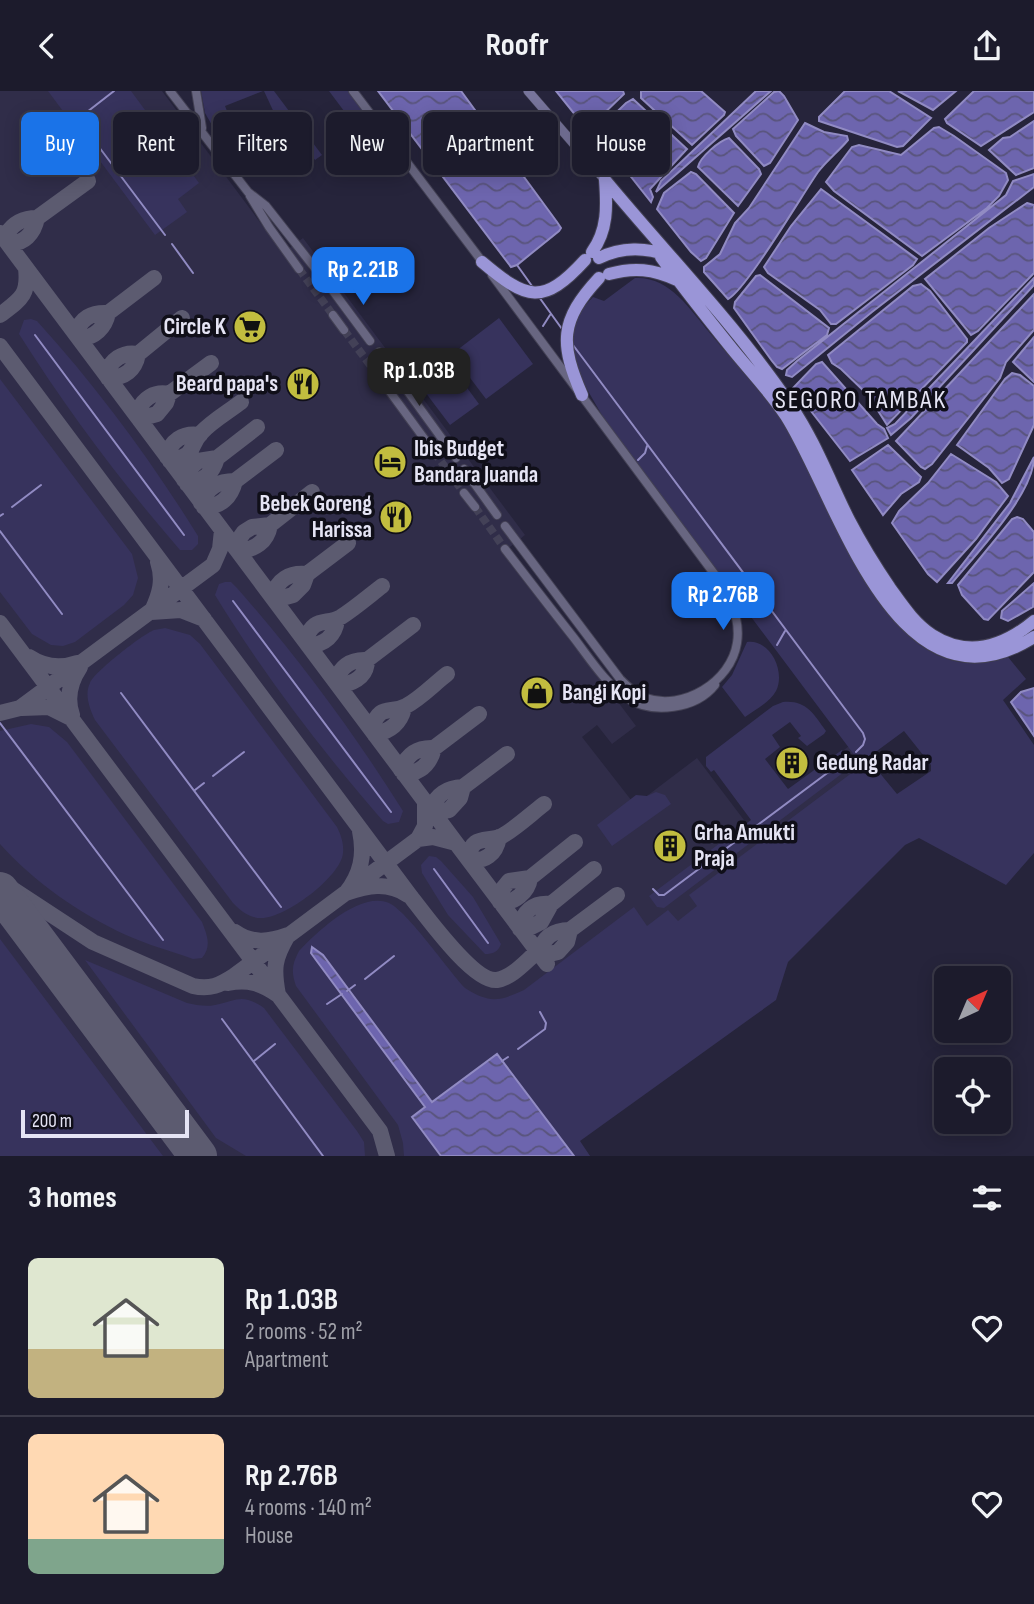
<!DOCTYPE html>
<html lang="en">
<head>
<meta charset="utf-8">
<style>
	body { margin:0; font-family:"Sofia Sans Condensed",sans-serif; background:#292838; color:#f1f3f6; height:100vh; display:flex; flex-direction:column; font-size:26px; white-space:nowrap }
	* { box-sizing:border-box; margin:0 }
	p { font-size:23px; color:#a0a1a9 }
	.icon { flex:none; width:38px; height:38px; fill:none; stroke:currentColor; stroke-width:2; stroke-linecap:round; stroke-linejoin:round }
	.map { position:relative; height:1065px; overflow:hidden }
	.sheet { display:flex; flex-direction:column; background:#1c1b2c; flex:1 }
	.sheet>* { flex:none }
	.hud { position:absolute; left:21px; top:21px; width:992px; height:63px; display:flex; gap:14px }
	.needle { width:46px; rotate:44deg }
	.controls { position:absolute; left:934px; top:875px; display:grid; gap:14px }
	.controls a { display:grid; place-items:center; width:77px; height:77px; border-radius:10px; background:#1c1b2c; box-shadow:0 4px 18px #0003,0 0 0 2px #3a3948; font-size:35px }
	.scale { position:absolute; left:21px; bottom:18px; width:168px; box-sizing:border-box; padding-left:7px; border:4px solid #e5e4f4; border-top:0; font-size:19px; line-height:24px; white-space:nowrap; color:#e5e4f4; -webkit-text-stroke:5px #100f19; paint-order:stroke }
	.price { position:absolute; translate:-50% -60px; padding:0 16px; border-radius:14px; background:#1a73e8; color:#fff; font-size:23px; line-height:46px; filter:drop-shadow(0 2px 4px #0008) }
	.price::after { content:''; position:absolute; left:50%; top:42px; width:21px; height:16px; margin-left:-10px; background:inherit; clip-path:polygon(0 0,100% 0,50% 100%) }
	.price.current { background:#222; color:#fff }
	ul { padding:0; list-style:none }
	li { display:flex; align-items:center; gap:21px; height:175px; padding:0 28px }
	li+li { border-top:2px solid #3a3948 }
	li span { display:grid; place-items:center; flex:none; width:196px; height:140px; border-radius:10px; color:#555 }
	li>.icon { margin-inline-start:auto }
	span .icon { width:84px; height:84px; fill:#fffc; stroke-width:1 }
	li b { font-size:30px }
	h2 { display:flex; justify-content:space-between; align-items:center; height:84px; padding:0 28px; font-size:30px }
	.tag { padding:0 24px; border-radius:10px; background:#1c1b2c; box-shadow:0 4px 18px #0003,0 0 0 2px #3a3948; font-size:24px; line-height:63px }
	.tag.current { background:#1a73e8; color:#fff }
	header { display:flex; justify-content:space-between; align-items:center; height:91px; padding:0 28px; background:#1c1b2c; font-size:32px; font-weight:700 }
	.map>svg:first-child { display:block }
	.built { fill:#302d49 }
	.green { fill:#37335d }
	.water { fill:url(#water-waves); stroke:#918bc3; stroke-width:2 }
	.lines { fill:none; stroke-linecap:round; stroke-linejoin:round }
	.stream { stroke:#918bc3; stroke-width:2 }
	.taxiway { stroke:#5c5b70; stroke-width:16 }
	.runway { stroke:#5c5b70; stroke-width:38 }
	.tertiary-tunnel { stroke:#434157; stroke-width:8; stroke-dasharray:8 4; stroke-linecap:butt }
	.tertiary-casing { stroke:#434154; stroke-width:10 }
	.secondary-casing { stroke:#434154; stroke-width:10 }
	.motorway-casing { stroke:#434154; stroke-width:14 }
	.tertiary { stroke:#686681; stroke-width:8 }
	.secondary { stroke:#77749b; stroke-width:9 }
	.motorway { stroke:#9a95d7; stroke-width:12 }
	.labels { text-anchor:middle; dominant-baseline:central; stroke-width:7; stroke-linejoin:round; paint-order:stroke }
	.poi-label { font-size:23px; font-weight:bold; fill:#e5e4f4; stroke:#100f19; text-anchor:start }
	.quarter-label { font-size:26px; letter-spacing:2px; fill:#e5e4f4; stroke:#100f19 }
</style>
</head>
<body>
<header><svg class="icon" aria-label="back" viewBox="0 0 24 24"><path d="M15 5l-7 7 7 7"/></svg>Roofr<svg class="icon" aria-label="share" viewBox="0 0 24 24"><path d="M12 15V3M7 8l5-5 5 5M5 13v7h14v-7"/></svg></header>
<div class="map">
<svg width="1034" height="1065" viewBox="0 0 1034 1065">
	<defs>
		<pattern id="water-waves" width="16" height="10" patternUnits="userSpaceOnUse" patternTransform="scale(1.75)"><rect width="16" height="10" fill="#6d65ae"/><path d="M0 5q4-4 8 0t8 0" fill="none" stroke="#59547c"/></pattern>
	</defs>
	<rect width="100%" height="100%" fill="#26243b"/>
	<path class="built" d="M0,0H162L283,162L303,147L525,444L505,460L636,635L612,653L597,634L582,646L635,714L697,667L747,733L857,649L881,682L542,1000L590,1065H0Z"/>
	<path class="green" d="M48,0H131L199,92L178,108L187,121L155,144Z
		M201,0H263L225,15L238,47L239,51L229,57L224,55L205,22Z
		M264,0H274L322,64L315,69L291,37L283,41Z
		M329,0H348L388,52V63L380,68Z
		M635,187C669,185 690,218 709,241C741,280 776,315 800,359C841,434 892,607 1008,566L1026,588L1003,609L1034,654V762L1006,794L919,747L905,754L788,871L776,909L580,1050L590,1065H404L403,1052L398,1034L296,895C291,881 292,873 299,860C318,840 360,800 389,812C407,820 448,879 465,897C489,912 498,911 524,899L634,816L647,835L668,819L678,830L697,815L689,804L869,669L897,703L931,680V674L904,640L866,668L855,665L607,333L580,286L573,271V236L580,220L593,206L604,210Z
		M499,227L533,273L486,308L452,263Z
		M31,228L37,230C97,296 151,369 198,445V453L192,459H180C121,391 67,319 19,243L24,229Z
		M445,267L479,313L450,334L416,289Z
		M0,288L132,463L138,487L133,504L124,514L75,551L63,555L51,554L32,543L0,501Z
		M225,491H231L237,497C298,566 354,642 403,720L399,731L388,733L383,730C322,660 264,584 215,504L219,493Z
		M165,537L190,544L200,553L337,736C341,744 344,753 343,762C341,786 284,828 261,827C249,827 241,820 233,812L95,629C90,618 84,604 90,592C94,581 143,543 154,539C158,538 162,538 165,537Z
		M747,551C770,548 786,580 776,600C770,611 755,619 745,626L722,596L732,584Z
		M783,611C806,609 813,622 826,640L824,643L807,655L798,647L801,645L790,631L772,644L780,656L765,668L788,698L842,659L852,675L664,817L657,816L649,805L751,729L714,679L711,681L706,675V666L773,615Z
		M31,633L49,636L67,651L202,831C207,844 212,855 202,867L193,868C171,860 148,854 126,844C80,823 34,791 0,753V640Z
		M656,701L665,704L671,713L612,755L597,734L636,704L647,705Z
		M429,765L436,766L441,770L473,806L501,853C498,861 493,863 485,863L448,824L422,782L421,774Z
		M0,848L163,1065H0Z
		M85,869L187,912C196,914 206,916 215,914C238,909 242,902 264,917L357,1040L364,1051L365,1065H246L216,1047Z"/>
	<path class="water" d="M378,0H461L557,131L561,137L559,140L517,174L511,176Z
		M556,0H623L624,3L589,37L585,36Z
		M641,0H701L725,21L724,24L692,54L641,7Z
		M756,0H771L656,101L661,90Z
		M779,0L784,5L798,29L770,72L764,75L736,45L733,38L774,1Z
		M845,0H889L931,27L903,55L897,56L819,30V26Z
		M898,0H956L933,19Z
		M974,0H1034V21L981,55L947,32L945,28Z
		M633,8L687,58L650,98L653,106L651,111L598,44L597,40L626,12Z
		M1034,30V77L1016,84L989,59L1003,47L1010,46Z
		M805,32L824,41L847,45L848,49C839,60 827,69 818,81C802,104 746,199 728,208L704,181V176L720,163L735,132L749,117Z
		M939,36L954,45L1006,82L1008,89L999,105L987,117L922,165L834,100L826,91L852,56L859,54L901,64L934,37Z
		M729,47L759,78L761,83L738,115L698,76C700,66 719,50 729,47Z
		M691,81L696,83L734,122L706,167L701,170L691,161L657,118L664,102Z
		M1034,83V96L872,221L792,286L786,284L787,279L797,270L1006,104L1013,90Z
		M821,98L917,168L913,174L836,233H831L820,219L768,182L764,176L791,135Z
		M1027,112L1034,114V182L978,240L971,244L925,188L989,137Z
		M760,184L829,237L827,244L782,278L777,276L772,270L734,217L735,211L756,185Z
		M1034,187V194L911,327L891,344L887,337L895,333Z
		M921,193L930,200L967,248V251L887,334L868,304L841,278L832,272L828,264L913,195Z
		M1034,203V239L1006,271L1000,287L932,373L925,378L921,376L896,350Z
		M1034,246V291L1013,271Z
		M822,271L877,333L884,338L888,347L850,370L793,297L816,273Z
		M1012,282L1020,284L1034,295V334L1009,388L1002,392L989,377L957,354L1005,288Z
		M888,354L921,386L919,391L901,403L883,424L852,379Z
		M951,363L996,391L1008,405L976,448L937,491L928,483L892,432L899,420L928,392Z
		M1034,366C1034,403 976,463 952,492H948L1010,412Z
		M1017,426L1023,428L1034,441V481L988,529L984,528L962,504L958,494L1012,428Z
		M1034,492L1033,516L1008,530L1001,527L1002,520Z
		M1034,597V645L1011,611L1021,601Z
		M312,856L323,864L432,1011L497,963L574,1065H441L412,1026L425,1016L316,869L311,862Z"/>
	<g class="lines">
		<path class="stream" d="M114,0L78,28L165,144
			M172,153L193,182
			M517,174L532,195
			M539,206L562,238
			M543,235L550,224
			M35,244L184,444
			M573,254L863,642L865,648L863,654L856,661
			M638,369L645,362L647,355
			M12,416L41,394
			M0,425L3,423
			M0,440L62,523
			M233,510L391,721
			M777,554L785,540
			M121,602L281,816
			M0,632L163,849
			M213,685L244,661
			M195,699L204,692
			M434,778L488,852
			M653,798L659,804H664L842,671
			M365,888L394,865
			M347,900L355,894
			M327,913L342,903
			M222,928L323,1065
			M518,958L545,938L546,932L540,921
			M254,970L275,953
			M502,970L508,966"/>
		<path class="taxiway" d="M0,142L456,752
			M4,148C11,133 21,127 37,127
			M8,152C24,154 34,142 37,127L88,90
			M0,224C21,208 29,204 26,177
			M76,243C80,227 92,221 108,222
			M80,248C95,246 105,237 108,222L154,187
			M0,255L411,806C426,825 474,892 497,889C512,887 526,870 537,861
			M106,284C110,269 123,260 138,263
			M108,287C125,287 135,279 138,263L182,227
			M169,303C154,300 143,308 138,320L139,328L157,323L166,312L169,303L211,272
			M167,366C170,350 183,341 200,344
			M170,370C198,363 187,358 201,342C212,330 228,321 241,311
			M184,389L189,378L198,370L217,367L257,336
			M187,393C204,389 212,384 217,367
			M201,412C208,396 218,390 235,390
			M204,416C221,416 231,406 235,390L276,359
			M236,457L239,448L244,441L252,436L270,434L312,401
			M238,460C255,459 267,451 270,434
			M273,506C276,489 290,481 307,483
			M275,509L293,504L303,494L307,483L348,452
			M152,520C160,503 164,489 158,471
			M151,521L181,519L204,528
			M0,532L380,1040L387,1065
			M305,550C314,524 326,535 341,526C355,517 369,505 382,495
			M309,554C325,554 335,544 337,529
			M29,566C44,576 60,578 77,572
			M335,590C341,575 351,568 367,569L413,534
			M339,595C354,592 367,586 367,569
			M22,617L49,616L71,627
			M0,622L20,617L213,474L220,458L222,439
			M72,624C66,607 70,591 80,576
			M371,638C381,611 389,624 406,615C421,607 434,593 447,583
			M375,644C391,639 400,633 404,617
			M401,679C407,663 417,656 434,657
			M404,683C421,682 430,673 434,657L479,623
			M430,718C438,703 446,697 463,696
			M432,722L449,719L460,707L463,696L507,663
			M360,740C365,764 361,783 346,802C367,795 387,790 408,804
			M499,746C496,763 485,772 468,768C472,742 487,752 502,745C516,737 531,723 544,713
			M418,748L433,746L456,752L547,873
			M530,787L509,790L500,801V811C514,813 528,801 530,787L575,751
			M0,790L93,851L193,895C210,899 220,894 234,885L418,748L425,735V713
			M551,813C533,811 522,821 520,838H527L541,831L551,813L594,778
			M539,863C543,846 553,839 570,839
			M541,865L558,861L567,851L570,839L617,804
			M228,892C248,888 261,892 278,904C273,877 274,868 288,844C269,851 252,853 235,841"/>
		<path class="runway" d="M0,800L198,1065"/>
		<path class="tertiary-tunnel" d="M299,178L333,224
			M344,239L382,290
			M434,361L464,402
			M475,416L505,458"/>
		<defs>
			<path id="tertiary" d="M170,0L248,101L266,115L325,190
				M196,0L202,37
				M353,0L484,173
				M250,105L269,136L299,178
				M492,184L727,500C734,517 740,534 737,552C731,591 683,620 646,607C635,603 627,595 620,588L505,435
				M333,200L370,250
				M333,224L344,239
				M379,261L456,367
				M382,290L434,361
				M464,378L497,424
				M464,402L475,416
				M505,458C528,488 551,518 574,547C590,568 605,592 627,607C653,624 696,618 715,594"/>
			<path id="secondary" d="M528,0L605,89"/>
			<path id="motorway" d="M605,89C667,164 736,234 791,315C815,350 830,391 849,429C861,452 875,475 890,497C903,515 914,532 932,544C968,567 1004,555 1034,530
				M592,161C608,139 607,115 605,89
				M661,166C684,198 708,228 733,259C751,281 771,302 786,325C839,408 896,633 1034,546
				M599,167C621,156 646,156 669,165
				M482,171C527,209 543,215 585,169
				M609,183C634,176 653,178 677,189
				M582,304C560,253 559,230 599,187"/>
		</defs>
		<use href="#tertiary" class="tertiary-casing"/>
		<use href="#secondary" class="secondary-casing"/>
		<use href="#motorway" class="motorway-casing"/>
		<use href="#tertiary" class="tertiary"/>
		<use href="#secondary" class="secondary"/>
		<use href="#motorway" class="motorway"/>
	</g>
	<defs>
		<symbol id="supermarket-disc" viewBox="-11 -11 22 22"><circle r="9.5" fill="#c2bd3f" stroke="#100f19"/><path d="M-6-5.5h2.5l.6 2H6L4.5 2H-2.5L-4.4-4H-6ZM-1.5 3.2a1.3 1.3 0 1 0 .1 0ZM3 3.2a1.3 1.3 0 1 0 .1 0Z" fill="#111"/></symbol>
		<symbol id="restaurant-disc" viewBox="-11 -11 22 22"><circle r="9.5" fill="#c2bd3f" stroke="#100f19"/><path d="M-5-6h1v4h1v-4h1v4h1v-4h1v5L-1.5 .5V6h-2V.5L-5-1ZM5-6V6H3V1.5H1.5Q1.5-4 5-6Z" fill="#111"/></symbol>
		<symbol id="hotel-disc" viewBox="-11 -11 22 22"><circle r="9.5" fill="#c2bd3f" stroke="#100f19"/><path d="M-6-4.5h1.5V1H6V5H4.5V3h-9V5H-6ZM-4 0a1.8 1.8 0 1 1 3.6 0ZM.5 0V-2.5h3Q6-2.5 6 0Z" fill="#111"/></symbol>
		<symbol id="shop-disc" viewBox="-11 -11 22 22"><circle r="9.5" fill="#c2bd3f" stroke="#100f19"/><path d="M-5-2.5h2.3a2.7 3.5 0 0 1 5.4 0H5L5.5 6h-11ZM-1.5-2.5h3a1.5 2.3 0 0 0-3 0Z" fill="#111"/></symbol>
		<symbol id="building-disc" viewBox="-11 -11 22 22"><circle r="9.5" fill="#c2bd3f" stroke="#100f19"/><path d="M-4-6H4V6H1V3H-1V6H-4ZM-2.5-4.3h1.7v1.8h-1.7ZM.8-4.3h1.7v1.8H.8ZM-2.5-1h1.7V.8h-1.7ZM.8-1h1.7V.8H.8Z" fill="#111"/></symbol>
	</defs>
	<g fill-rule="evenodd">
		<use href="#supermarket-disc" x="231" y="217" width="38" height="38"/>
		<use href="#restaurant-disc" x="284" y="274" width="38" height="38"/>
		<use href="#hotel-disc" x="371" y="352" width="38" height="38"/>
		<use href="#restaurant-disc" x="377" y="407" width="38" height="38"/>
		<use href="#shop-disc" x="518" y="583" width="38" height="38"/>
		<use href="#building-disc" x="773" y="653" width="38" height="38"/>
		<use href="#building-disc" x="651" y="736" width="38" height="38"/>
	</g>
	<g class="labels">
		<g class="poi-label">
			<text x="226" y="236" text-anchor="end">Circle K</text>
			<text x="278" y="293" text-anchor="end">Beard papa's</text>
			<text x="414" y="358">Ibis Budget<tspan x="414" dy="26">Bandara Juanda</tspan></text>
			<text x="372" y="413" text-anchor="end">Bebek Goreng<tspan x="372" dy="26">Harissa</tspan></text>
			<text x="562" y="602">Bangi Kopi</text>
			<text x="816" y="672">Gedung Radar</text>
			<text x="694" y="742">Grha Amukti<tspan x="694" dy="26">Praja</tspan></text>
		</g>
		<g class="quarter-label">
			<text x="861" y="309">SEGORO TAMBAK</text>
		</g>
	</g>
</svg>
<div class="controls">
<a><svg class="needle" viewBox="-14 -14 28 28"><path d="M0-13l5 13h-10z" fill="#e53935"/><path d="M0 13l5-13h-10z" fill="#a0a1a9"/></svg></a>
<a><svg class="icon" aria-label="locate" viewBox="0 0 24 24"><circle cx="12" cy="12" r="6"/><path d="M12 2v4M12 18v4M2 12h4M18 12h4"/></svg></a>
</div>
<div class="scale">200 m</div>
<b class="price" style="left:363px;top:216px">Rp 2.21B</b>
<b class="price current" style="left:419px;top:317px">Rp 1.03B</b>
<b class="price" style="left:723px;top:541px">Rp 2.76B</b>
<div class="hud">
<a class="tag current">Buy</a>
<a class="tag">Rent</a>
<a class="tag">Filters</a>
<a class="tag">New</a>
<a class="tag">Apartment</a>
<a class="tag">House</a>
</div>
</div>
<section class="sheet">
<h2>3 homes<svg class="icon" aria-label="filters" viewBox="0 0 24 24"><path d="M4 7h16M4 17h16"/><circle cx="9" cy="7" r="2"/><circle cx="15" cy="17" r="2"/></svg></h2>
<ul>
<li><span style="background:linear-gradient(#dfe7d0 65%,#c2b280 0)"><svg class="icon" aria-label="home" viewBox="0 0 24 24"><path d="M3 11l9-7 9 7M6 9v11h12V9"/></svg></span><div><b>Rp 1.03B</b><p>2 rooms · 52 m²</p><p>Apartment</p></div><svg class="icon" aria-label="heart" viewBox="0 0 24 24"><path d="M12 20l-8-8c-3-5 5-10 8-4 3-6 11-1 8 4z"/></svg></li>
<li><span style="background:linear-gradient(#ffd9b3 75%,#7fa58c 0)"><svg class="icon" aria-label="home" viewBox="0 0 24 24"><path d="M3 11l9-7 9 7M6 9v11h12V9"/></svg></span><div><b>Rp 2.76B</b><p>4 rooms · 140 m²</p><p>House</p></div><svg class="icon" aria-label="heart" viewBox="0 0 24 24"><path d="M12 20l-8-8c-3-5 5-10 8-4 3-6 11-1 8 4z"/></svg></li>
</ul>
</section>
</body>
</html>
